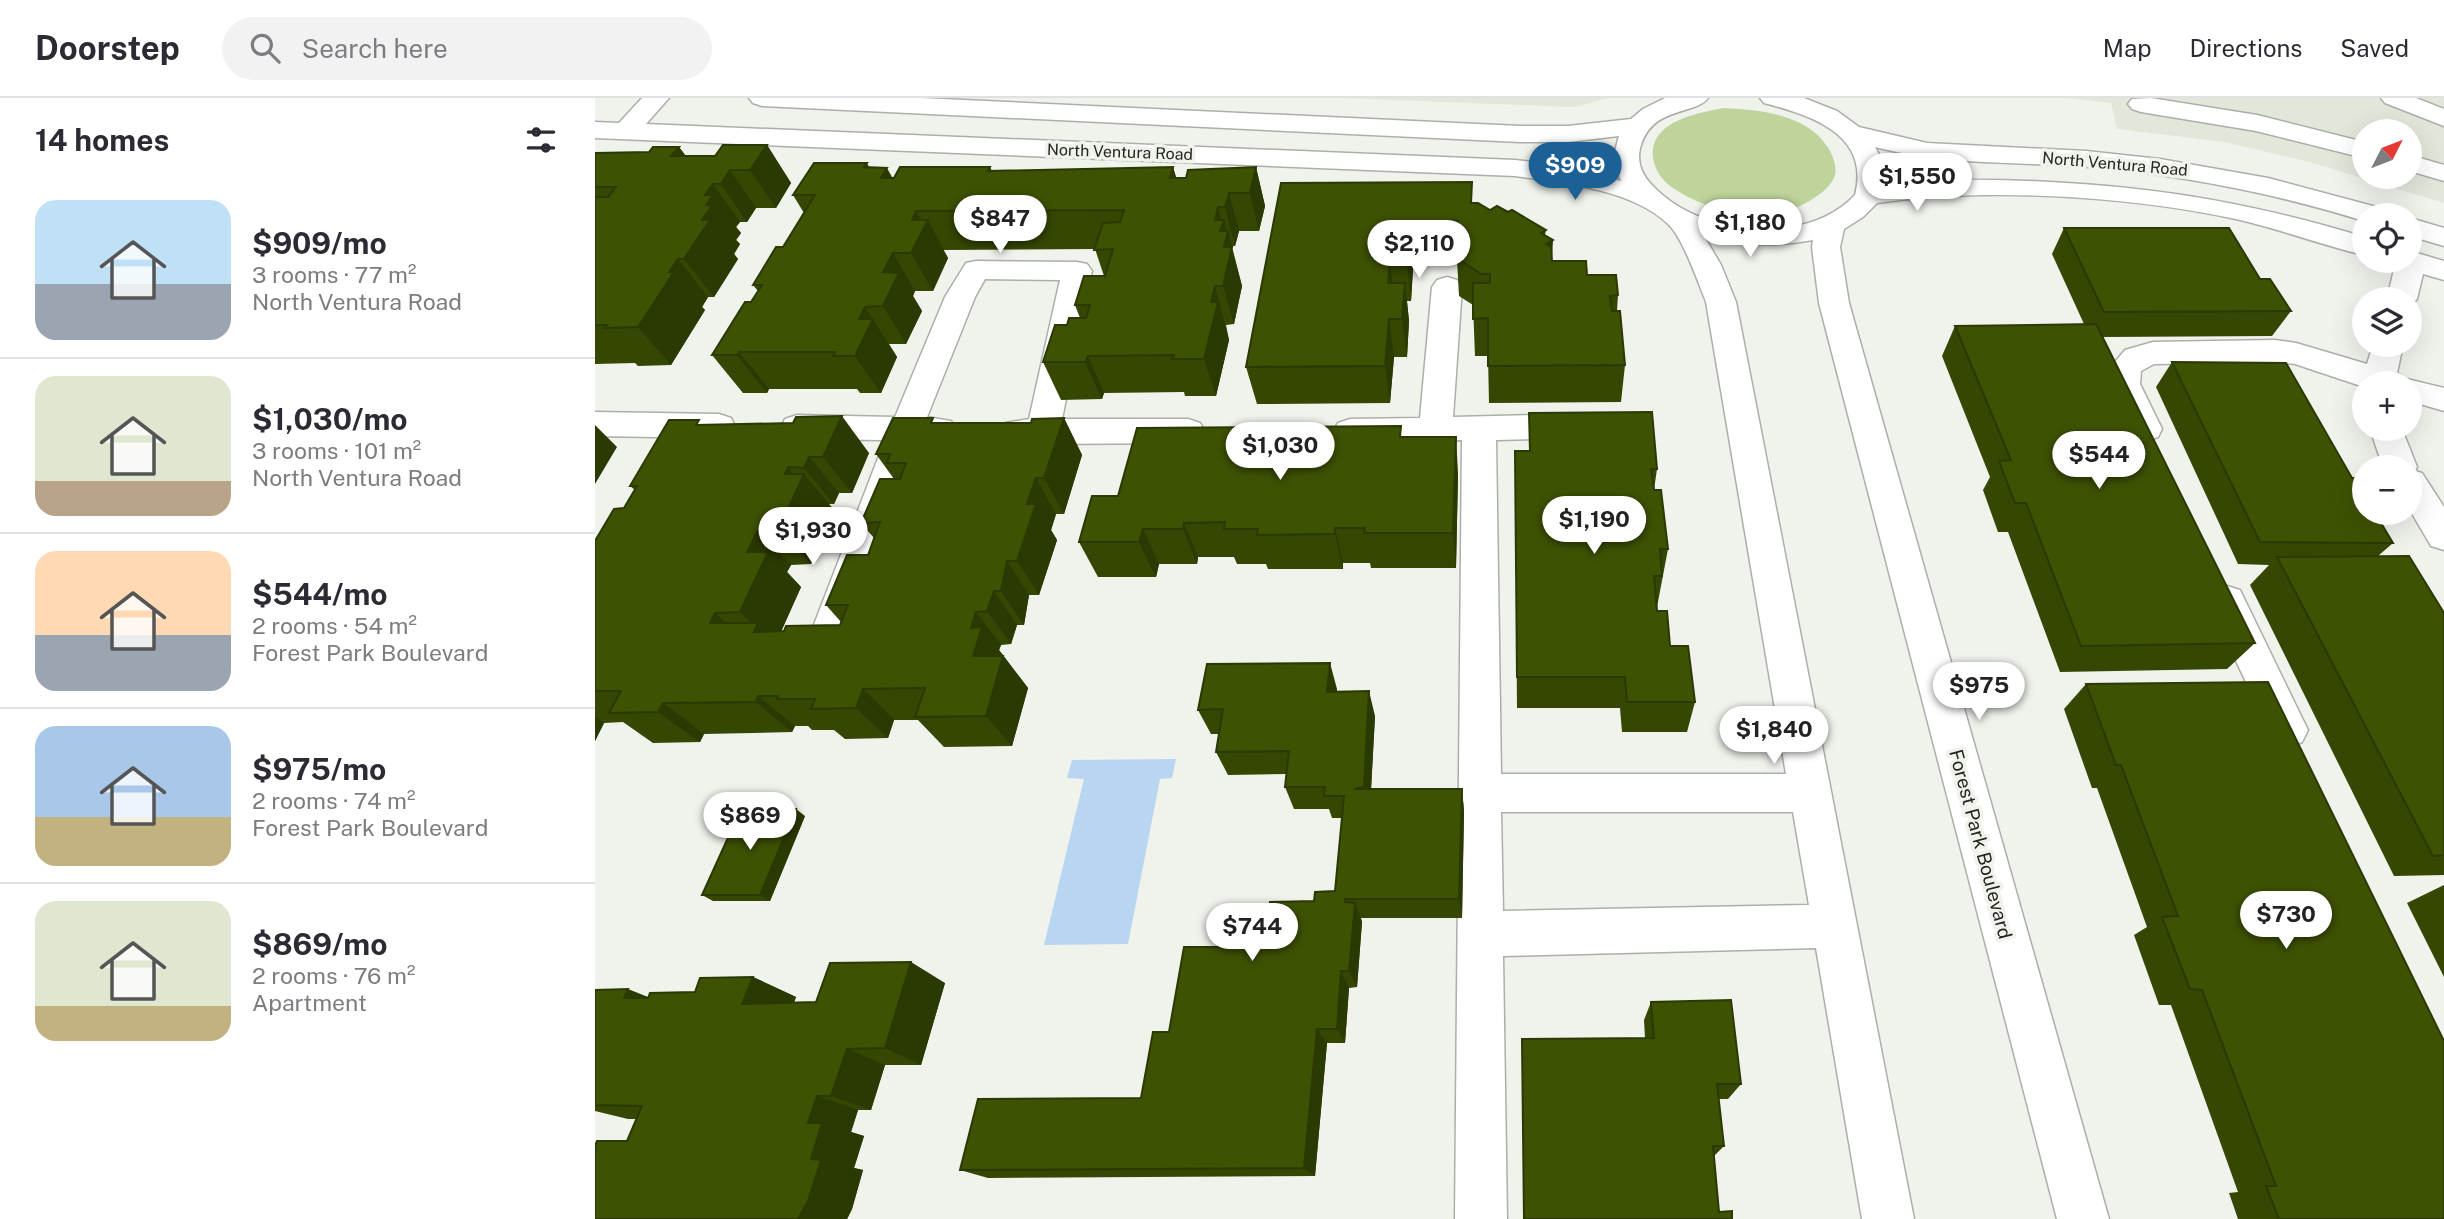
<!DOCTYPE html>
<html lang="en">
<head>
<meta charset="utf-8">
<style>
	body { margin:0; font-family:"Public Sans",sans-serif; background:#f2f2f3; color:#2b2b33; height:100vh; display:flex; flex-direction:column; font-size:26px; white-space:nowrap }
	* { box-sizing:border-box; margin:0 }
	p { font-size:23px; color:#7c7c81 }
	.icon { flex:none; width:38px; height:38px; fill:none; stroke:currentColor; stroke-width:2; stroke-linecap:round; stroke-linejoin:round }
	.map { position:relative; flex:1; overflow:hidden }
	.sheet { display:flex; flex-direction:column; background:#fff; width:595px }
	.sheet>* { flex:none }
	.needle { width:46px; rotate:48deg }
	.buttons { position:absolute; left:1757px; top:21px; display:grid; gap:14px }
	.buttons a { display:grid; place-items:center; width:70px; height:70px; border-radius:50%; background:#fff; box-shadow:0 7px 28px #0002; font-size:35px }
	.price { position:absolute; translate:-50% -60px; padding:0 16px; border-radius:24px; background:#fff; color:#222; font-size:23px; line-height:46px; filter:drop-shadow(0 2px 4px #0008) }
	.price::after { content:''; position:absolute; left:50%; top:42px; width:21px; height:16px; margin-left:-10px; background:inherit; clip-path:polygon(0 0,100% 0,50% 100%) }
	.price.selected { background:#1b6195; color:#fff }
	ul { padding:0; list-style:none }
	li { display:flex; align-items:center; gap:21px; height:175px; padding:0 35px }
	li+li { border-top:2px solid #e1e1e2 }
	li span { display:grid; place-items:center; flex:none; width:196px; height:140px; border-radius:21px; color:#555 }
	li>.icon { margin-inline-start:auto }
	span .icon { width:84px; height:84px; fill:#fffc; stroke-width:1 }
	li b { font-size:30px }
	h2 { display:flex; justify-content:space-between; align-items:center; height:84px; padding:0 35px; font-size:30px }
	header { display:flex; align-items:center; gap:42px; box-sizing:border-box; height:98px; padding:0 35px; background:#fff; border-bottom:2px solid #e1e1e2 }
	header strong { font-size:33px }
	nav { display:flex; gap:38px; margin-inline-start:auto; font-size:24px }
	.search { width:490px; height:63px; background:#f2f2f3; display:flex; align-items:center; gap:18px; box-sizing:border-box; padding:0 24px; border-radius:38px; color:#7c7c81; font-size:26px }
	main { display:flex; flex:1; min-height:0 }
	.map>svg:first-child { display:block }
	.built { fill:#e1e7d9; fill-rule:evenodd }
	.green { fill:#bed49b }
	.water { fill:#b8d6f1 }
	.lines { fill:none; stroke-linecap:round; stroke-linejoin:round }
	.minor-casing { stroke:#acafa9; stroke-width:3 }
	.minor { fill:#fff; fill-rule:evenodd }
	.wall { fill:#354703 }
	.shaded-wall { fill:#2b3903 }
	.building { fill:#3e5204; stroke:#2b3903; stroke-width:2 }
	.labels { text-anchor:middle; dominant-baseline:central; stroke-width:7; stroke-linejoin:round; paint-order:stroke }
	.far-street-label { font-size:16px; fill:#242523; stroke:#f0f2ec }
	.street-label { font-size:19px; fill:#242523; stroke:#f0f2ec }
</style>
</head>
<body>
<header>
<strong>Doorstep</strong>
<div class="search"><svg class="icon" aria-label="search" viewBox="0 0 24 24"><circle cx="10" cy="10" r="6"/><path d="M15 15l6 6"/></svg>Search here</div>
<nav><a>Map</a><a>Directions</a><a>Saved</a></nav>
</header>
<main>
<section class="sheet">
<h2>14 homes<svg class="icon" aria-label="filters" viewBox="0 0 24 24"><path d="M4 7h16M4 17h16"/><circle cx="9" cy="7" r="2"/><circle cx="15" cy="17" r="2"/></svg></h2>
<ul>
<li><span style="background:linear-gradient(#bfe0f5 60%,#9aa5b1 0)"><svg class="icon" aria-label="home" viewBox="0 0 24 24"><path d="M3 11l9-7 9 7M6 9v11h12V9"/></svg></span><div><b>$909/mo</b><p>3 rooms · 77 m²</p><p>North Ventura Road</p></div></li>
<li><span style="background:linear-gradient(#dfe7d0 75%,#b9a48a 0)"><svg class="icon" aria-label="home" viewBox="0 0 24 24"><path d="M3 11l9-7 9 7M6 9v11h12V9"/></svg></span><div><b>$1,030/mo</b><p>3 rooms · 101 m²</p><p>North Ventura Road</p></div></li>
<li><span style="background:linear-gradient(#ffd9b3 60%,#9aa5b1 0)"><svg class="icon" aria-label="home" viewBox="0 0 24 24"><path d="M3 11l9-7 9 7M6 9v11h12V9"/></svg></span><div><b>$544/mo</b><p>2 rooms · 54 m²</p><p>Forest Park Boulevard</p></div></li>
<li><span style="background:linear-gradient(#a9c7e8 65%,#c2b280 0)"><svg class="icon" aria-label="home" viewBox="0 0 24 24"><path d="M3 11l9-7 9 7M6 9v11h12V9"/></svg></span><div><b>$975/mo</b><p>2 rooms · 74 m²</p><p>Forest Park Boulevard</p></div></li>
<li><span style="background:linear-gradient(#dfe7d0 75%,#c2b280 0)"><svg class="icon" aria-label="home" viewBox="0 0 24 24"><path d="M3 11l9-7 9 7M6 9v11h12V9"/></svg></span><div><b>$869/mo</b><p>2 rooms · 76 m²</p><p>Apartment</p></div></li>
</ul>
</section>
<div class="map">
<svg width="1849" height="1121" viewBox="0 0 1849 1121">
	<rect width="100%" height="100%" fill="#f0f2ec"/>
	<path class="built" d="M748,0H1014L979,9Z
		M1473,0H1849V105L1711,63L1629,44L1522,31L1516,5ZM1769,33H1815V79H1769Z"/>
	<path class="green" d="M1129,10C1166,12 1213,16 1234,51C1238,59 1242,68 1240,77C1237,87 1227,95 1219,100C1178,128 1116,116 1078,90C1067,83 1060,72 1058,60C1054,23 1103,15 1129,10Z"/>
	<path class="water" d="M581,661L577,680L565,681L533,846L449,847L489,681L472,680L477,662Z"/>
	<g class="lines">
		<defs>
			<path id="minor" d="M47,0H74L51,26L920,62L962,67L1026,83L1018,60L1024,38L973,44H925L167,8L158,5L154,0H326L925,28H973L1036,21L1048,11L1070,0H1113C1101,17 1058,8 1046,47C1041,62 1046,75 1056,86C1090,123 1146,136 1194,129C1219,126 1243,115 1260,97C1276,36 1215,17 1169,5L1165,0H1209L1242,13L1264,29L1332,45L1491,53L1565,61L1673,80L1789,111L1793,117H1769V123C1679,95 1587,77 1492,69C1418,63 1354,68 1280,49L1288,64L1289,88C1344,80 1400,81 1455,84C1569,90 1660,106 1769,139V157C1726,147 1685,131 1641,121C1534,98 1391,89 1282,105L1268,119L1249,131L1245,149L1254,205L1514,1121H1462L1224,205L1217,149L1218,142C1180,149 1146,148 1109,138L1126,167L1141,204L1319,1121H1267L1221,850L908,858L912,1121H860L867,342L755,345L743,341L738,333L743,325L755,321L825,320L837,189L842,182L852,179L862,182L867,189L858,319L985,316L997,320L1001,328L997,336L985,340L901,342L906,676H1191L1111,204C1103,184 1088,140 1073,126C1039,92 967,84 920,78L0,40V24L24,25ZM906,714H1198L1214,807L908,813Z
				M1556,0L1662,17L1769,44V60L1661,33L1546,14L1537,11L1533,6L1537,1Z
				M1786,0H1821L1849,11V28L1790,5Z
				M1815,57L1849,67V83L1815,73Z
				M1815,120L1849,130V148L1815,138Z
				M1815,153L1849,163V182L1828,176L1822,201L1815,209V201H1792L1801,163H1815Z
				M381,163L482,164L492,166L497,173L467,321H593L605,325L610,333L605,341L593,345L448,346L410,341L405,333L410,325L434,321L465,182L390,181L380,199L332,319L356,323L360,331L356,339L344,343H324L248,550L243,561L229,566L215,561L210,550L290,342L202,341L190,337L186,329L190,321L202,317L300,319L350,199L371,165Z
				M1680,242L1701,245L1772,266L1778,247H1808L1802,275L1812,281L1849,290V313L1815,303V285H1769V289L1700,266L1680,264L1559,266L1546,273L1545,286L1567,331L1563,339L1551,343L1539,339L1513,286L1515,270L1530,252L1558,244Z
				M0,314L124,316L136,320L140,328L136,336L124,340L0,338Z
				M1775,331H1807L1822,369L1820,373L1827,375L1849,409V452L1836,448L1815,412V369H1788Z
				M1632,488L1645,492L1707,620L1713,632L1707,644L1693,650L1679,644L1613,503L1619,492Z"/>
		</defs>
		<use href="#minor" class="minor-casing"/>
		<use href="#minor" class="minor"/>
	</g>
	<path class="wall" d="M172,47L196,85L181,110H161L152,124H145L141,129L146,135L141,142L145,146L139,156L143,161L119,199H113L107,209L110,212L76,267L43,268L40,265L0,266V55L54,54L84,49L91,58H120Z
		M272,65L274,69L298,80L395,69L397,73L578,69L581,80H591L661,69L670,108L664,133H644L640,148H636L647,188L639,226L631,227L634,242L621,298H590L589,294L509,295L507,301L466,302L448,264L472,227L485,220L480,207L509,178L500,151L348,152L353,160L338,193H320L318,198L327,213L311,246H294L302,259L286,295H265L262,291H174L172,295H148L117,257L156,204L163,193L158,187L188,149L209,115L198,97Z
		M686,85L878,105L895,112L913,114L951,132L950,137L957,163L992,177L1023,197L1022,213L1030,267L1026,304L894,305L893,258H880L878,207L864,198L862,162H817L818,171L816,203H812L814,223L812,259H799L795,305L662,306L651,269Z
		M1469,130L1696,213L1677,238L1508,239L1660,545L1632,571L1465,574L1413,434H1403L1388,392L1395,379L1347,258L1360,228L1489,226L1457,156Z
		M1577,264L1757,380L1798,445L1783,458L1849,515V777L1799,778L1655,487L1674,467L1643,466L1561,289Z
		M934,315L1062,371L1059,392L1073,451L1062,509V513L1075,548L1100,604L1092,634H1027L1025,610H922L920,353H934Z
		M469,320L487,357L469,416H461L456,432L462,442L444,497H434L429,527H422L416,546L406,547L404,552L433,590L417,648L349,649L323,622H299L293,640L250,641L239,632H217L213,628H200L197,634L109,636L105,644L58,645L28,624L9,625L0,643V443L29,410L40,392L35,388L108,327L274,355L257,395H244L239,406H234L239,412L216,466L196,467L192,474L206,489L186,533L245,527L246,524L231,507L273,457L279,440L266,425L299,381L281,356L341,325H436Z
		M807,339L863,375L861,470H776L775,465H748V471H673L671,466H642L639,459H603L602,466H564L561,479H503L484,444L523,398Z
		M1491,586L1849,1121H1643L1634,1095L1643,1094L1576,907H1564L1539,837L1552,829L1502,690H1497L1469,611Z
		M742,591V594L780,618L776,691H867L869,713L867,820H766L767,824L762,889L754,890L750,945H732L720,1078L393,1080L365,1072L546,1000L574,934L719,803L740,793L747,720H737L734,711H699L690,689L691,676L633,677L621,654L624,636H616L603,612Z
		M210,718L175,803H118L107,797Z
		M1849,787V879L1812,805Z
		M158,879L201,899L199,905L221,904L350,885L326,967H290L276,1012H263L256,1034L269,1038L259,1070L268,1072L257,1111L252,1121H0L41,1021H33L0,1013V892L53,899L100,894Z
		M1056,904L1146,986L1133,1001H1124L1129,1048L1119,1058L1124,1114L929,1121L1050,940L1049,922Z"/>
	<path class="shaded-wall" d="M172,47L196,85L181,110L155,72Z
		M84,49L111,87L76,58Z
		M578,69L590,108L575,80Z
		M661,69L670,108L664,133L655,95Z
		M292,70L313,108L286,80Z
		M135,72L161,110L152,124L126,86Z
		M118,86L145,124L141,129L146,135L141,142L145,146L139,156L143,161L119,199L89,161L107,122L111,107L110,97Z
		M634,95L644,133L640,148L630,109Z
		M623,109L627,125L629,122L632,135L633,133L647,188L639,226L628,188L620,122Z
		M321,113L329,129L333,122L353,160L338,193L316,155L317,122Z
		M814,133L818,171L816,203L812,164Z
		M958,142L956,180L951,146Z
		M298,155L320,193L318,198L327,213L311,246L288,208V174Z
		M83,161L113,199L107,209L110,212L76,267L43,229L74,174Z
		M795,165L800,203L798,223L793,185Z
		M810,185L814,223L812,259L807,221Z
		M620,188L634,242L621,298L609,261L616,204Z
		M270,209L302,259L286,295L260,258L264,221Z
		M794,221L799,259L795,305L790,268Z
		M144,254L174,291L172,295L142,257Z
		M493,258L509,295L507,301L490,264Z
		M247,318L274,355L257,395L228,359Z
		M469,320L487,357L469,416L449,380Z
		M0,327L22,349L0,386Z
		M861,339L863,375L861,470L858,435Z
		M214,359L244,395L239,406L209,370Z
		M193,369L205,385L209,376L239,412L216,466L184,431L190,376Z
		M441,380L461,416L456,432L462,442L444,497L422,463L432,406Z
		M589,425L603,459L602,466L588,431Z
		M740,430L748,465V471L740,436Z
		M548,431L564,466L561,479L544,444Z
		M163,432L196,467L192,474L206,489L182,543L159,534L161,529L145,514L152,454Z
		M412,463L434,497L429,527L406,493Z
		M399,493L422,527L416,546L392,513Z
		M381,514L406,547L404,552L433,590L417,648L391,618L378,558L376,530Z
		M120,515L156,548L115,525Z
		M735,565L742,591L740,619L732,594Z
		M268,591L299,622L293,640L261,610Z
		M774,593L780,618L775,711L759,691Z
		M163,598L200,628L197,634L161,604Z
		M68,605L109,636L105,644L63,614Z
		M0,618L9,625L0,643Z
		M867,691L869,713L867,820L864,801Z
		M201,711L210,718L175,803L165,797Z
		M760,805L767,824L762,889L754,873Z
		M316,864L350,885L326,967L290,950Z
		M746,873L754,890L750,945L742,931Z
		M158,879L201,899L191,924L147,906Z
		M33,891L83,911L29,900Z
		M722,931L732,945L720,1078L709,1070Z
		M252,951L290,967L276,1012L236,998Z
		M222,998L263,1012L256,1034L269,1038L259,1070L268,1072L257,1111L252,1121H203L216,1061L213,1025Z"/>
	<path class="building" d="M128,47H172L155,72H135L126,86H118L110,97H118L111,107L117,108L107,122H115L89,161H83L74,174H79L43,229L9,230L12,227H0V99H13L21,89H0V55L54,54L58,49H84L76,58H120Z
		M219,65H272L269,69L292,70L286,80H299L305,69H395L393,73L578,69L575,80H591L593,72L661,69L655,95H634L630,109H623L620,122H629L625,133H633L629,149H637L628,188H620L616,204H623L609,261H577L579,257L493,258L490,264H448L460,227H472L474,220H491L495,207H480L489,178H510L518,151L499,152L508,125L525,124L529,112L321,113L317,122H333L316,155H298L288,174L304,175L288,208L270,209L264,221H278L260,258H238L240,254H144L142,257H117L150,204H156L167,187H158L181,149H188L220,97H198Z
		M877,84L876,105H883L895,112L902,108L913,114L917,112L951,132L946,135L958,142L951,146L956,149L957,163H991L992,177H1021L1023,197L1015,198L1017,213H1025L1030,267L893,268V220L878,221V185H895V176H886L862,160L863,123H798V133H814L812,164L795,165L793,185H810L807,221H794L790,268L651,269L686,85Z
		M1469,130H1634L1665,181H1675L1696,213L1509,214Z
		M1501,226L1660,545L1486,548L1431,405H1420L1404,363L1416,362L1360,228Z
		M1577,264L1691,265L1757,380H1760L1769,395V415H1780L1798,445L1665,444Z
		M1057,314L1062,371H1056L1059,392H1066L1073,451H1065L1067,478H1059L1062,513H1072L1075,548H1093L1100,604H1032L1030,579H922L920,353H935L934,315Z
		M247,318L228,359H214L209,370L193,369L190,376H209L184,431L163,432L152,454H173L145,514L120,515L115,525H163L159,534L189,533L191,528L245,527L253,507H231L252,457H273L285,424L266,425L285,381H305L311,365H292L295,356H281L298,320H338L336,325H436L437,321L469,320L449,380H441L432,406H441L422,463H412L406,493H399L392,513L381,514L376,530L387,529L378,558H408L391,618L320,619L330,590L268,591L261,610L216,611L220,601H182L183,598H163L161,604L68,605L63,614L14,615L26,593H0V443L19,411L29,410L42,388H35L74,322H104L101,327L198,325L201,319Z
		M806,328L805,339H861L858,435H769L770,430H740V436L662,437L663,431H629L630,424L589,425L588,431H548L544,444H484L497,398H523L542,330Z
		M1814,458L1849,515V757L1838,758L1682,459Z
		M735,565L732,594L774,593L769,689L759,691H867L864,801H750V804L760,805L754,873H746L742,931H722L709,1070L365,1072L383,1001L546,1000L558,934H574L589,849H669L675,804L719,803L720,794L740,793L749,698H729L730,689H690L694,653L621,654L628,611L603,612L612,566Z
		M1673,584L1849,943V1121H1684L1671,1088H1681L1607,892L1595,891L1567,819L1583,818L1526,667H1521L1491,586Z
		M146,711H201L165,797H107Z
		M316,864L290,950L252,951L236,998H222L213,1025H227L216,1061L226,1062L213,1103L203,1121H0V1048L2,1043H32L47,1008L0,1007V892L33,891L29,900H53L55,895L100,894L105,880L158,879L147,906L221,904L235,865Z
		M1136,902L1146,986H1122L1129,1048H1118L1124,1114L1137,1113V1121H929L927,941L1059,940L1056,904Z"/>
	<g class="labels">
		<g class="far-street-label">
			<text transform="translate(525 54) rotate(2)">North Ventura Road</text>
			<text transform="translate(1520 66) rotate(5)">North Ventura Road</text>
		</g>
		<g class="street-label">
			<text transform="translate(1386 746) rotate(75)">Forest Park Boulevard</text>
		</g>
	</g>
</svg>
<div class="buttons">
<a><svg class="needle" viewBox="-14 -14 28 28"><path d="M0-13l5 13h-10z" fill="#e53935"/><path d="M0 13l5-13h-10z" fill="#7c7c81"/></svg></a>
<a><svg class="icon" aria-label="locate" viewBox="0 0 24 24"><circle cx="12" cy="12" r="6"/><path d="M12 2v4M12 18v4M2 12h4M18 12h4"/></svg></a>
<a><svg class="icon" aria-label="layers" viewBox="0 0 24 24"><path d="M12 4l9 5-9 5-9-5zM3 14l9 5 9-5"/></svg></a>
<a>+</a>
<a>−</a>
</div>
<b class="price selected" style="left:980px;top:104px">$909</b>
<b class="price" style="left:1322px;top:115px">$1,550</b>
<b class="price" style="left:405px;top:157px">$847</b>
<b class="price" style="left:1155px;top:161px">$1,180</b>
<b class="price" style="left:824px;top:182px">$2,110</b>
<b class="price" style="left:685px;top:384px">$1,030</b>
<b class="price" style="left:1504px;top:393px">$544</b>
<b class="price" style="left:999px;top:458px">$1,190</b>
<b class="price" style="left:218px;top:469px">$1,930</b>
<b class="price" style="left:1384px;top:624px">$975</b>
<b class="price" style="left:1179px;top:668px">$1,840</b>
<b class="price" style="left:155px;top:754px">$869</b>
<b class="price" style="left:1691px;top:853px">$730</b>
<b class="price" style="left:657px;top:865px">$744</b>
</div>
</main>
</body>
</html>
